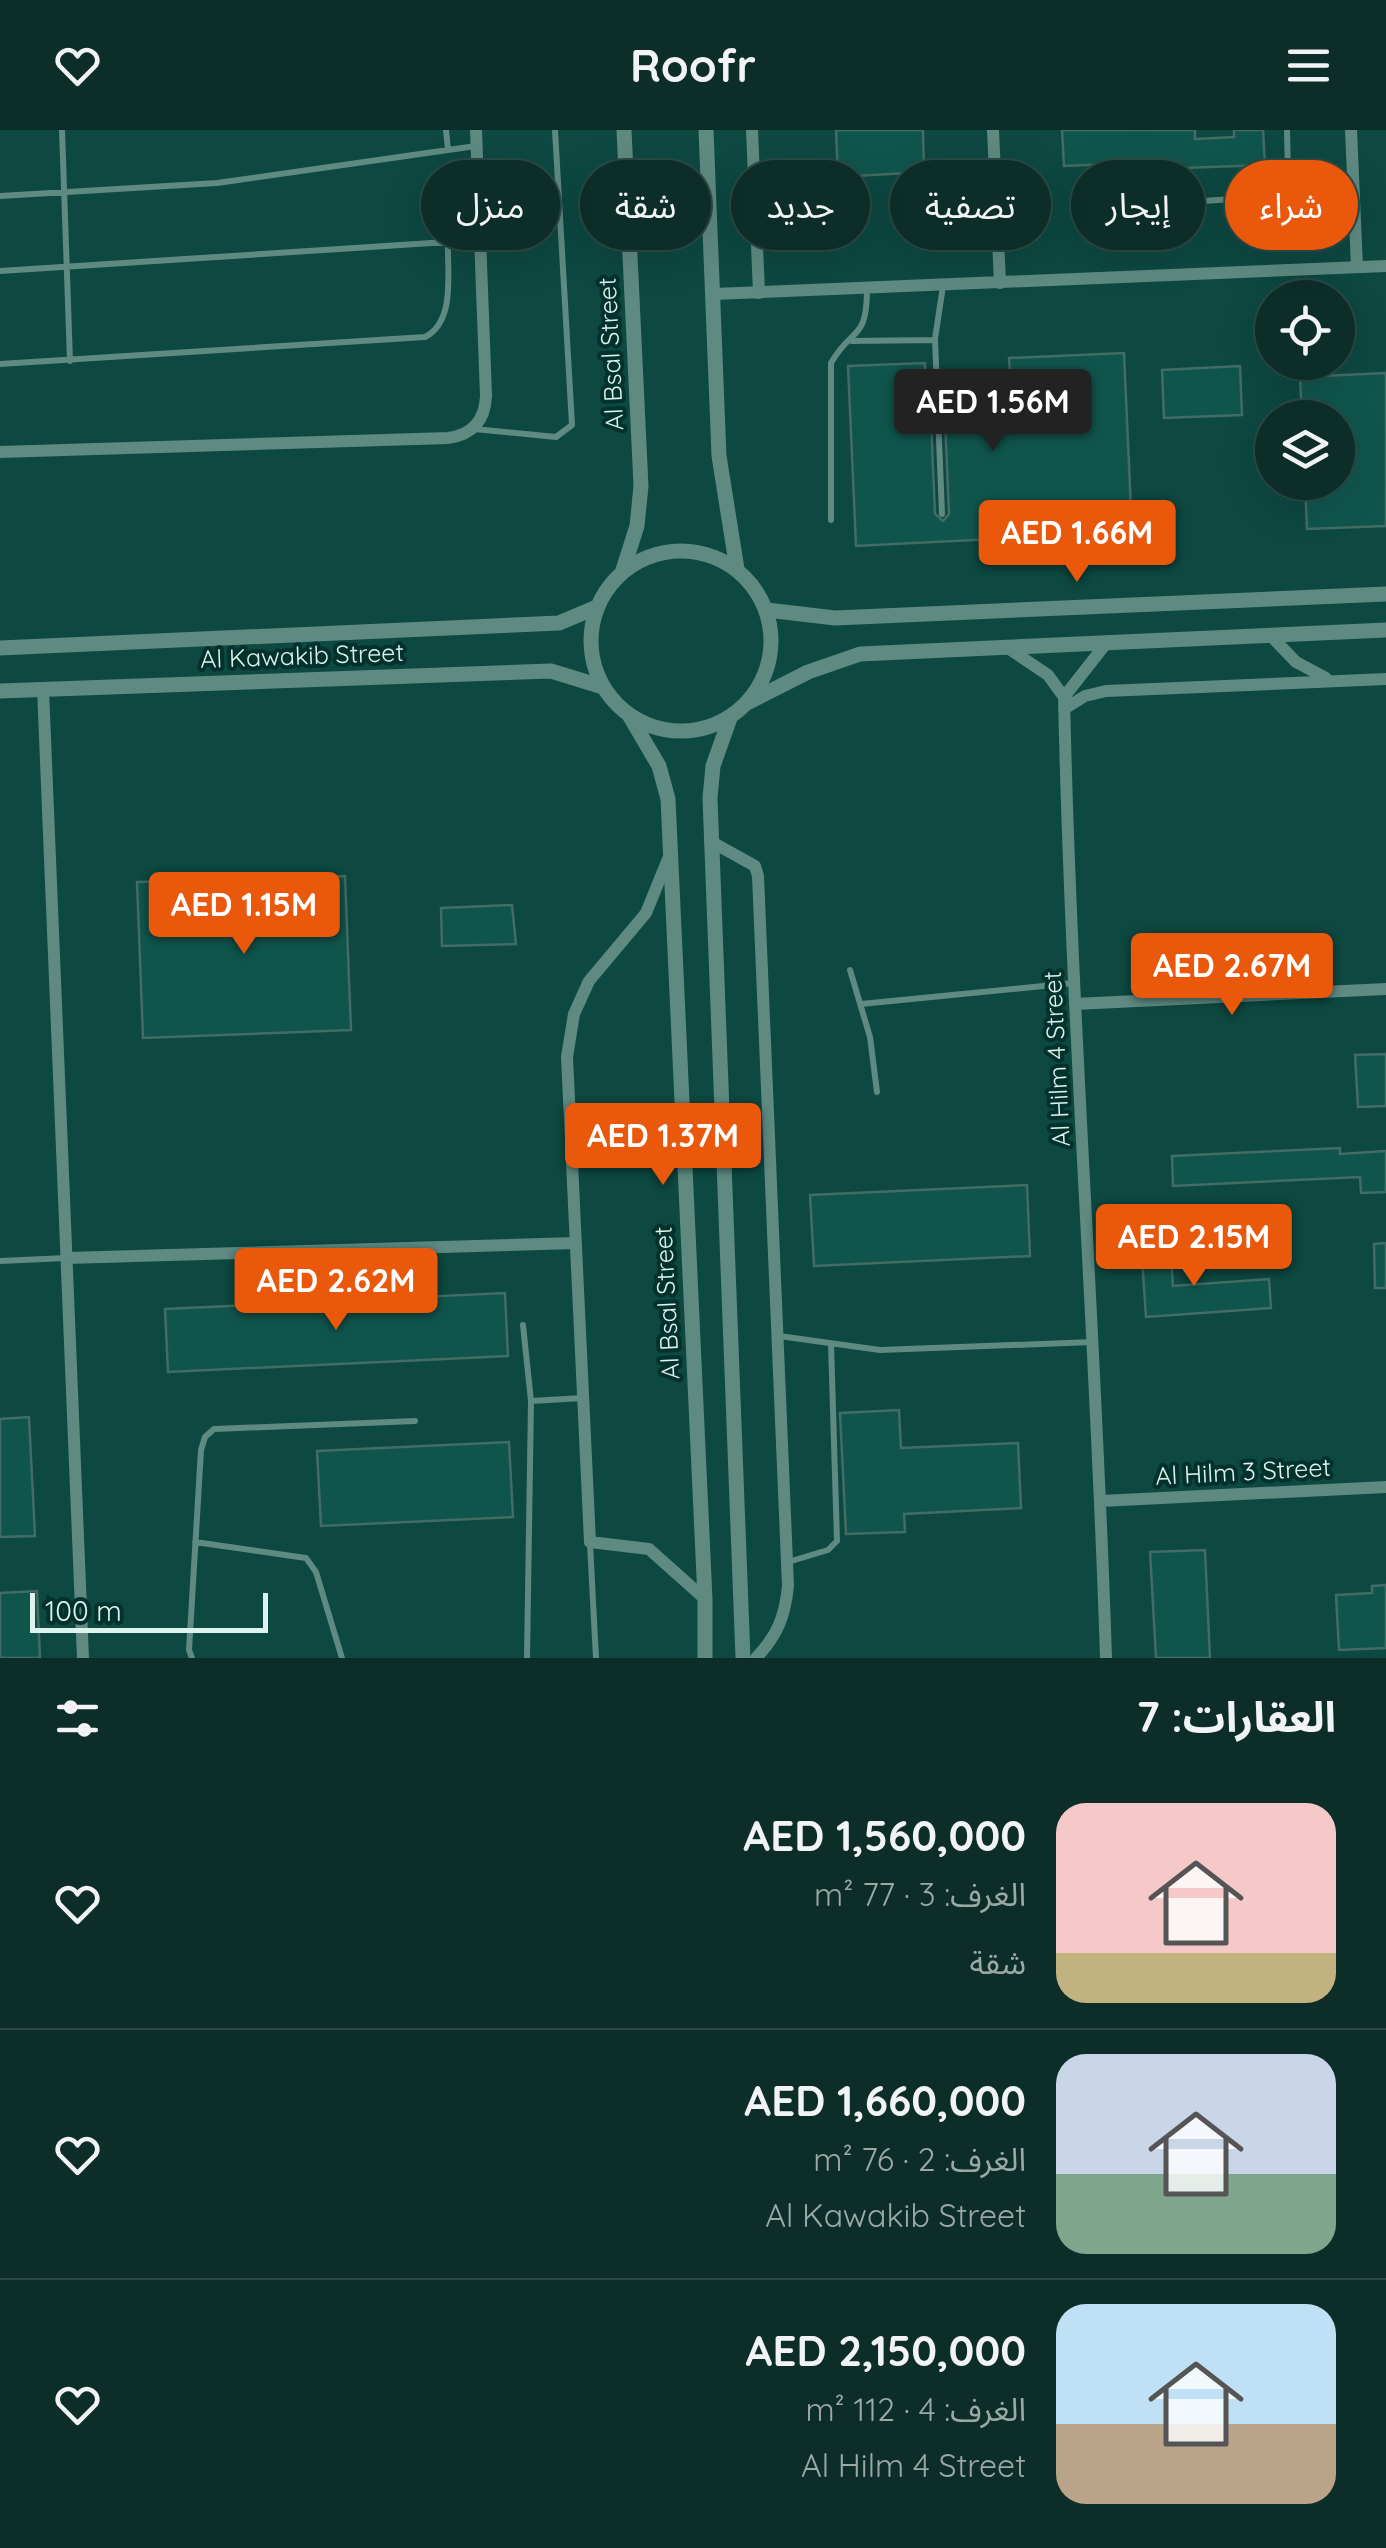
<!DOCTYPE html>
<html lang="ar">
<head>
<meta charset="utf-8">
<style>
	body { margin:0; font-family:Quicksand,"Noto Sans Arabic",sans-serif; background:#1a3934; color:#f1f3f6; direction:rtl; height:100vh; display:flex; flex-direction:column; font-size:38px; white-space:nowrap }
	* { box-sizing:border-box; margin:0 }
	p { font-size:32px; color:#9aa8a8 }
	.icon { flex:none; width:55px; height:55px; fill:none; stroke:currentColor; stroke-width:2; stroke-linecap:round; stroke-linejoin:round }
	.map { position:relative; height:1528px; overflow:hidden; direction:ltr }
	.panel { display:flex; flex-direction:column; background:#0c2d28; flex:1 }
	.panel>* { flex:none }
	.guide { position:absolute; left:30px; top:30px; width:1328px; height:90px; direction:rtl; display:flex; gap:20px }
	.controls { position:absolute; left:1255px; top:150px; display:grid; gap:20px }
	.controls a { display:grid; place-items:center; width:100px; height:100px; border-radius:50%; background:#0c2d28; box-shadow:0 10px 40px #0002,0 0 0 2px #2c4945; font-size:50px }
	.scale { position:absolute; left:30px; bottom:25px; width:238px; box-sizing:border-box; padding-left:10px; border:5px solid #dcf3ee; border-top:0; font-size:28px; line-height:35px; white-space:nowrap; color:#dcf3ee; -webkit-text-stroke:8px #03312b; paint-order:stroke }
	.price { position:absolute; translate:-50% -85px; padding:0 22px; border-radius:10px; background:#ea580c; color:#fff; font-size:32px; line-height:65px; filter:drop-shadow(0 2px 5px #0008) }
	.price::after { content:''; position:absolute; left:50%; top:60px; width:30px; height:22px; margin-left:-15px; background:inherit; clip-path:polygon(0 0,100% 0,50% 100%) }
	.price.on { background:#222; color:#fff }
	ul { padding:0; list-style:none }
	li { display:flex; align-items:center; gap:30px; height:250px; padding:0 50px }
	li+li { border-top:2px solid #2c4945 }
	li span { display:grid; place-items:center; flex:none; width:280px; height:200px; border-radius:30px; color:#555 }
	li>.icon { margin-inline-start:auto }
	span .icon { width:120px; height:120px; fill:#fffc; stroke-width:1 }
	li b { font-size:42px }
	h2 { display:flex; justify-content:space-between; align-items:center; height:120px; padding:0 50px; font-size:42px }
	.chip { padding:0 35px; border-radius:45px; background:#0c2d28; box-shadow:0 10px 40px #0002,0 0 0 2px #2c4945; font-size:35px; line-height:90px }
	.chip.on { background:#ea580c; color:#fff }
	header { display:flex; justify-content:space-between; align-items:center; height:130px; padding:0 50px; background:#0c2d28; font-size:45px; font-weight:800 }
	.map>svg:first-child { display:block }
	.built { fill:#0d4841; fill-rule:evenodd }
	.building { fill:#10554c; stroke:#426c65; stroke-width:2.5 }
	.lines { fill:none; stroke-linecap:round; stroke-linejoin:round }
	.service { stroke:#5e8a82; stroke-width:6 }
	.minor { stroke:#5e8a82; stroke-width:12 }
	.tertiary { stroke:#5e8a82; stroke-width:15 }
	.labels { text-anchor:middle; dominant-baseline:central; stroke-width:8; stroke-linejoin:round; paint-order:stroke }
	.street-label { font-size:25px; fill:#dcf3ee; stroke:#03312b }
</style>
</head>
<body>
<header><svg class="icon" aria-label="menu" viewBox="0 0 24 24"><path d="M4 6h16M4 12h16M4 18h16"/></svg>Roofr<svg class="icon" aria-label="heart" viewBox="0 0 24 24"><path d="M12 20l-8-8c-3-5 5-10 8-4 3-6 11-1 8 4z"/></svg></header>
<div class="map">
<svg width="1386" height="1528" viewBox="0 0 1386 1528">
	<rect width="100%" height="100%" fill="#103c35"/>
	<path class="built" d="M0,0H1386V1528H0ZM1272,168H1338V232H1272ZM1272,288H1338V352H1272Z"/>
	<path class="building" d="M836,0H923L924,42L838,47Z
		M1062,0H1195V9L1234,7V0H1263L1265,35L1155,39L1154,32L1064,36Z
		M1124,223L1132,402L856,416L848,236L925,233L926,267L930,266L935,384L943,391L949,384L944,266L1011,263L1009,228Z
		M1240,236L1242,285L1164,288L1162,240Z
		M1386,243V396L1307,399L1305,352H1338V288H1302L1300,247Z
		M345,746L351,900L143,908L137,752Z
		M512,775L516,814L442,816L441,778Z
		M1386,924V976L1358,977L1355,925Z
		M1340,1018V1024L1386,1021V1062L1361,1063L1360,1047L1173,1056L1172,1026Z
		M1027,1055L1030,1126L814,1136L810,1065Z
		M1170,1112L1173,1156L1269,1149L1271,1178L1146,1187L1141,1114Z
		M1386,1113V1158H1375L1374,1114Z
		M505,1163L508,1226L168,1242L165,1179Z
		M899,1280L901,1318L1018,1313L1021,1378L904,1384L905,1402L846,1404L840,1283Z
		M29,1287L35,1406L0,1407V1289Z
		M509,1312L513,1387L321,1396L317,1321Z
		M1205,1420L1210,1528H1156L1150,1422Z
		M1386,1455V1518L1339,1520L1336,1465L1372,1463V1456Z
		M37,1461L40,1528H0V1463Z"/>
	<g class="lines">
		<path class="service" d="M62,0L70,231
			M446,0L448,20
			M0,66L217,53L476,16
			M1089,79L1261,67L1284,53L1288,42L1287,0
			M0,141L478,110
			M852,211L934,210
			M0,234L425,207C456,191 447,142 448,112
			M474,299L556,307L572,295L555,0
			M942,384L935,209L943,156
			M831,390V233C852,196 867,212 867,159
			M850,840L870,907L877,962
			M861,874L1073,853
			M0,1131L66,1128
			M523,1195L531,1271L527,1528
			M779,1206L880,1220L1093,1212
			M531,1271L583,1268
			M195,1412L306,1428L316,1442L342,1528
			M590,1414L596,1528
			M788,1432L828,1420L837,1411L831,1214
			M192,1528L189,1520L201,1320L205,1307L214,1299L415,1291"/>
		<path class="minor" d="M752,0L759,163
			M993,0L1000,153
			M1351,0L1357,137
			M714,164L1386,136
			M0,322L448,308C473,305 485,290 486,266L476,0
			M1270,505L1296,532L1326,548
			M1005,516L1048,545L1064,567C1071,888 1096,1207 1106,1528
			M43,559L83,1528
			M1064,567L1108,511
			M1064,579L1085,566L1106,561L1386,549
			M710,711L755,736L758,746L788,1456C785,1487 777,1506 756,1528
			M668,729L646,783L589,851L574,884L567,927L590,1412L649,1419L705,1469
			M1075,874L1386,859
			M67,1128L576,1113
			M1101,1371L1386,1357"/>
		<path class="tertiary" d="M706,0L719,326L737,439
			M591 511a90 90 0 1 1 180 0a90 90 0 1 1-180 0Z
			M622,443L637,396L641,356L624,0
			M767,480L835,488L1386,464
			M0,518L559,493L597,477
			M0,561L551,541L603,557
			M749,572L808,542L860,524L1386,500
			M629,585L659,636L668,669L705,1469V1528
			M730,588L713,636L710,668L743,1528"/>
	</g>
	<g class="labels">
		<g class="street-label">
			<text transform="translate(610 224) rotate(-93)">Al Bsal Street</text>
			<text transform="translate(302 525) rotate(-2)">Al Kawakib Street</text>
			<text transform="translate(1056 929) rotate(-93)">Al Hilm 4 Street</text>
			<text transform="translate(666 1173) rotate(-93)">Al Bsal Street</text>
			<text transform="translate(1243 1341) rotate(-3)">Al Hilm 3 Street</text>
		</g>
	</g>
</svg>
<div class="controls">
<a><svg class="icon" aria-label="locate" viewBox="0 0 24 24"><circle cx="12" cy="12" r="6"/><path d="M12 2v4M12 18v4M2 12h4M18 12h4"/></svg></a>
<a><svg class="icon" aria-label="layers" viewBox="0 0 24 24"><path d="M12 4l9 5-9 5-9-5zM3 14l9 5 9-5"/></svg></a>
</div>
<div class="scale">100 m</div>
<b class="price on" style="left:993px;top:324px">AED 1.56M</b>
<b class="price" style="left:1077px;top:455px">AED 1.66M</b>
<b class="price" style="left:244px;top:827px">AED 1.15M</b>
<b class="price" style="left:1232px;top:888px">AED 2.67M</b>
<b class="price" style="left:663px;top:1058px">AED 1.37M</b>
<b class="price" style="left:1194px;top:1159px">AED 2.15M</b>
<b class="price" style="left:336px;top:1203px">AED 2.62M</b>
<div class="guide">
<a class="chip on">شراء</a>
<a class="chip">إيجار</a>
<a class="chip">تصفية</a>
<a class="chip">جديد</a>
<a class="chip">شقة</a>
<a class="chip">منزل</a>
</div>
</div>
<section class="panel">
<h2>العقارات: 7<svg class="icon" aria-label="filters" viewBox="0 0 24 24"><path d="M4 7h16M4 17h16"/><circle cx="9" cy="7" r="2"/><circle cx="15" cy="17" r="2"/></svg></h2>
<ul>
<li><span style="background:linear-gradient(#f6c9c9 75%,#c2b280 0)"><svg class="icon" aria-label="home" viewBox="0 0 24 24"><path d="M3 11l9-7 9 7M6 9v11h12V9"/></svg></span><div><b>AED 1,560,000</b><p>الغرف: 3 · 77 m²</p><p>شقة</p></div><svg class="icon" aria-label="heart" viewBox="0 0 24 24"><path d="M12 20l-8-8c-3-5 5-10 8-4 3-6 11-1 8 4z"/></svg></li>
<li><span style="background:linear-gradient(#c9d6e8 60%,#7fa58c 0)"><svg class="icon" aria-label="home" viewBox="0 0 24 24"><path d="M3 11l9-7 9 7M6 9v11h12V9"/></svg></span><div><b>AED 1,660,000</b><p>الغرف: 2 · 76 m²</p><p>Al Kawakib Street</p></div><svg class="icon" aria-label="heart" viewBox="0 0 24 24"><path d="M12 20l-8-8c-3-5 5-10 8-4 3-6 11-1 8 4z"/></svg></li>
<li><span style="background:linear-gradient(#bfe0f5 60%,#b9a48a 0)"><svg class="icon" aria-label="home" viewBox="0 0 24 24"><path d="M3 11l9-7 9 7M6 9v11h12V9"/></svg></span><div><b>AED 2,150,000</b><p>الغرف: 4 · 112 m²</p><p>Al Hilm 4 Street</p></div><svg class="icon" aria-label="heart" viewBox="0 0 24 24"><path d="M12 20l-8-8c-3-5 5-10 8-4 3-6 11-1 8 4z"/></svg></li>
</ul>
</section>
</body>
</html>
